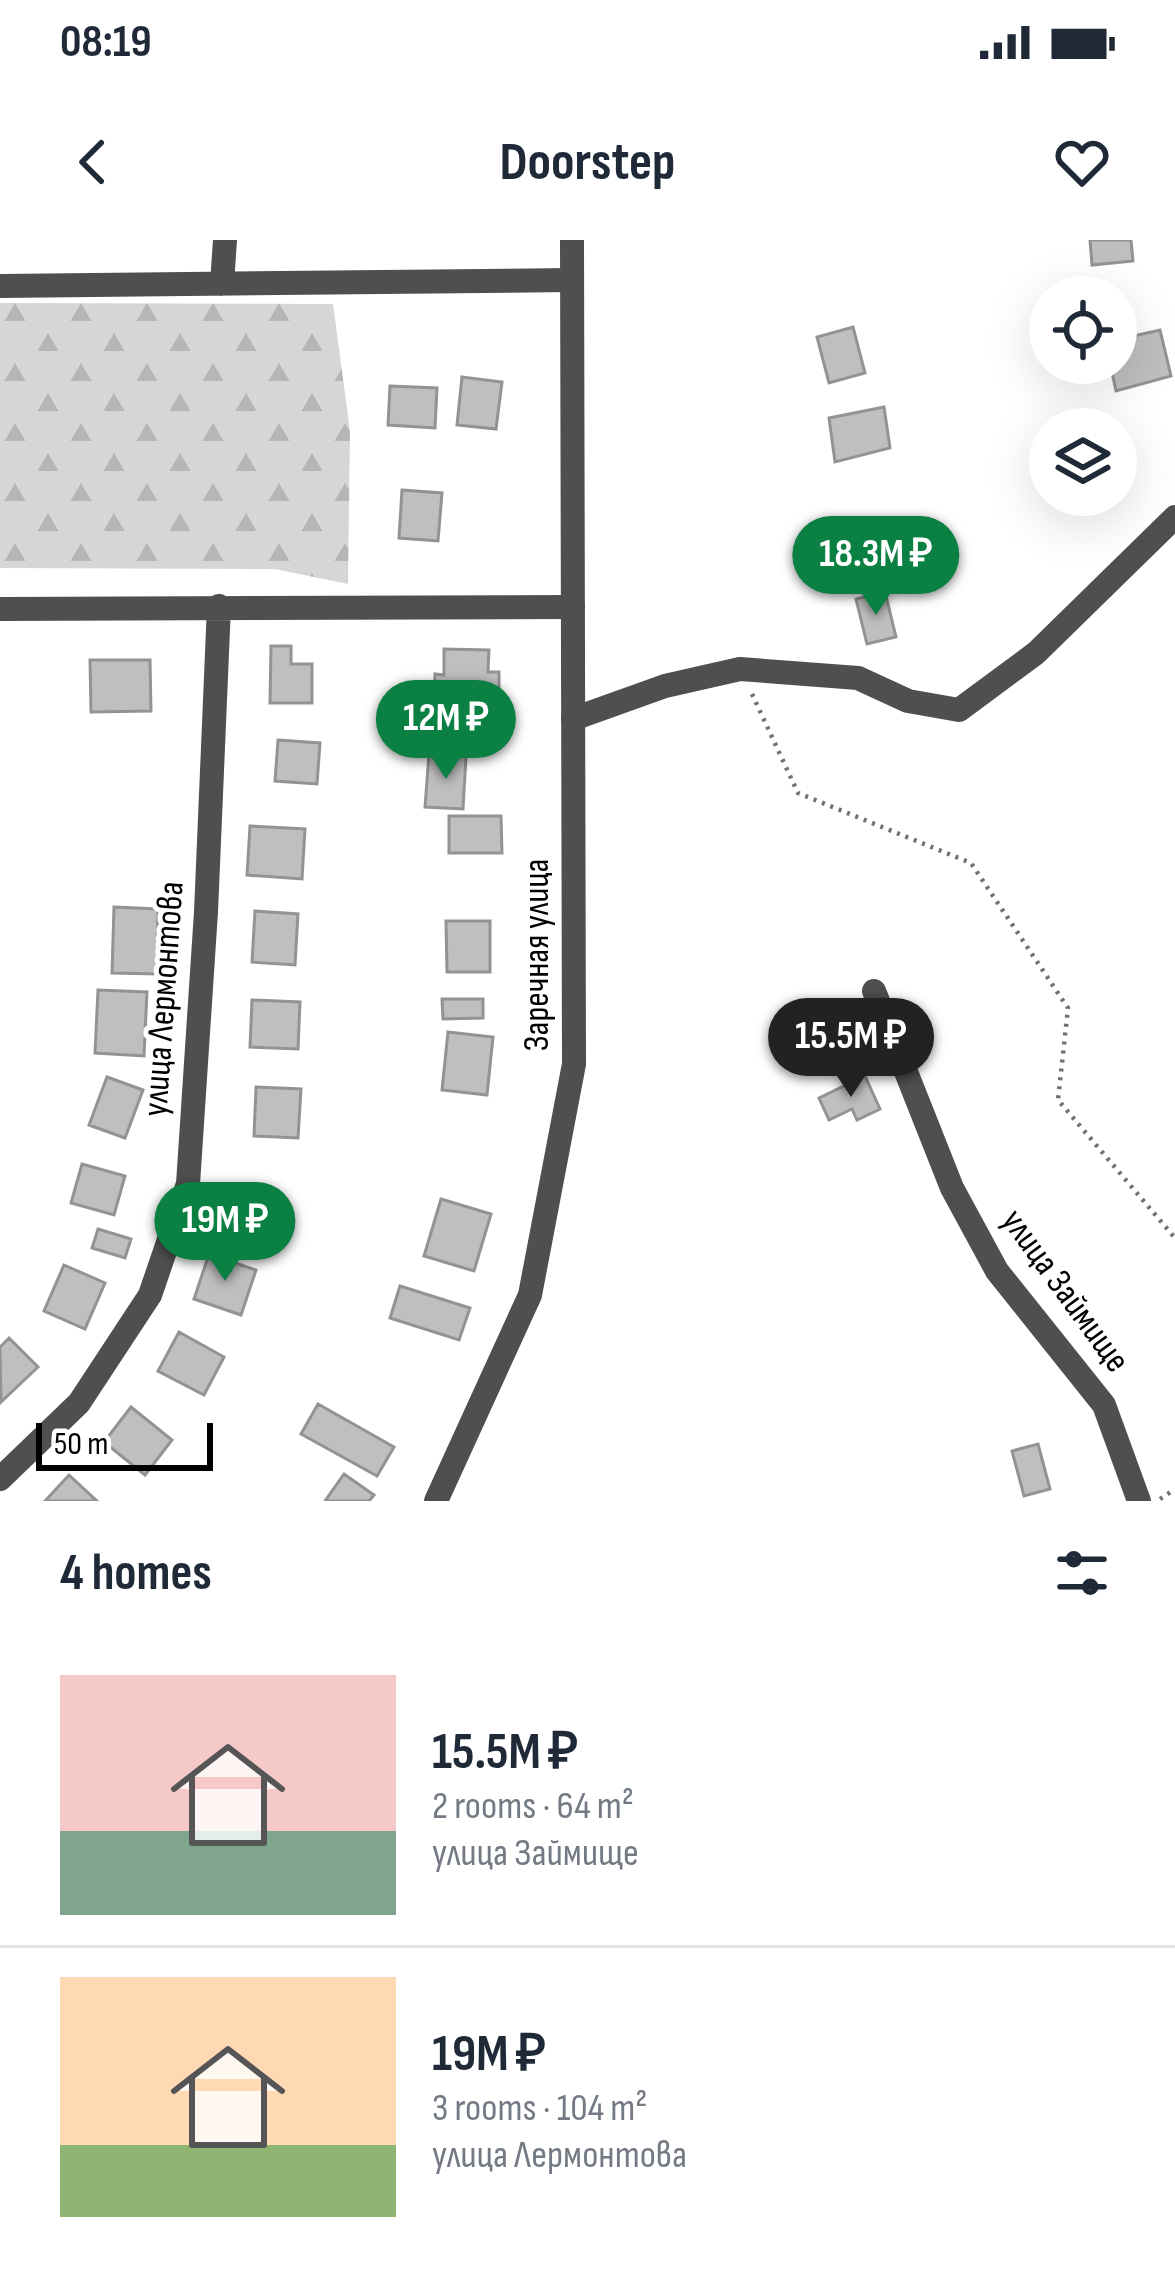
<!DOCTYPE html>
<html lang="en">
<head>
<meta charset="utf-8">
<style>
	body { margin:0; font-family:"Sofia Sans Condensed",sans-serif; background:#f6f6f7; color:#1f2937; height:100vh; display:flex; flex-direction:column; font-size:45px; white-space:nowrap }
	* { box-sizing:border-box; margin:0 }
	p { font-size:39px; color:#747a83 }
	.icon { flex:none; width:66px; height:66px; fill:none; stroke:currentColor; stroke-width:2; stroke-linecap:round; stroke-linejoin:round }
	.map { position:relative; height:1261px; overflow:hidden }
	.side { display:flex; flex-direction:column; background:#fff; flex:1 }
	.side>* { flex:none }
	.fabs { position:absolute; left:1029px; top:36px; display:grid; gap:24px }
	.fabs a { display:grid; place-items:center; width:108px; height:108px; border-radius:50%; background:#fff; box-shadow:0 12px 48px #0002; font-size:60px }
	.scale { position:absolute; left:36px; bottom:30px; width:177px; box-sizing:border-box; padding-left:12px; border:6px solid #000; border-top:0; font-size:33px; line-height:42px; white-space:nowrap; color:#000; -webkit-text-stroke:9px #fff; paint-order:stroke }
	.price { position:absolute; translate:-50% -102px; padding:0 27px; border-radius:42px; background:#0b8043; color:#fff; font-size:39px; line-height:78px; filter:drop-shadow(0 3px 6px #0008) }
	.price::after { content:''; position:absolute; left:50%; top:72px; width:36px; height:27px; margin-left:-18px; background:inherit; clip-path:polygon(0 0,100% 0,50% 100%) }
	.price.on { background:#222; color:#fff }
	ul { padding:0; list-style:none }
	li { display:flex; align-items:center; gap:36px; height:300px; padding:0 60px }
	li+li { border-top:3px solid #e0e1e3 }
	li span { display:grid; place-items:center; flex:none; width:336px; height:240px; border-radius:0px; color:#555 }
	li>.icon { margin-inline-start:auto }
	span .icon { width:144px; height:144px; fill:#fffc; stroke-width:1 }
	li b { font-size:51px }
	h2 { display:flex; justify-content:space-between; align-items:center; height:144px; padding:0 60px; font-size:51px }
	.status { display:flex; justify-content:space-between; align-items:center; height:84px; padding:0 60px; background:#fff; direction:ltr }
	.status svg { height:33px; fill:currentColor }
	header { display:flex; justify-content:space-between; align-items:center; height:156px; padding:0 60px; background:#fff; font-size:54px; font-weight:700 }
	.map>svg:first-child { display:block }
	.forest { fill:url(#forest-firs) }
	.building { fill:#bfbfbf; stroke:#939393; stroke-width:3 }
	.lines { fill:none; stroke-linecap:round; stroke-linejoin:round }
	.path { stroke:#717171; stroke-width:4.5; stroke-dasharray:3 6; stroke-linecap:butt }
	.minor { stroke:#4f4f4f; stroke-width:24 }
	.tertiary { stroke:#4f4f4f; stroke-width:24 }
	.labels { text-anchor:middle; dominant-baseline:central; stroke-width:10; stroke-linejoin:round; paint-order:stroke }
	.street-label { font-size:36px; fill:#000; stroke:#fff }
</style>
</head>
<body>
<div class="status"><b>08:19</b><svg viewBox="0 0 49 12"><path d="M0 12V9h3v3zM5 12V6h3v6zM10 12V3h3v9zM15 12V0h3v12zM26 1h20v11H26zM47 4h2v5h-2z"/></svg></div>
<header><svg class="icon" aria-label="back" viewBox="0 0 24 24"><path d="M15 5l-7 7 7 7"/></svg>Doorstep<svg class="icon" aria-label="heart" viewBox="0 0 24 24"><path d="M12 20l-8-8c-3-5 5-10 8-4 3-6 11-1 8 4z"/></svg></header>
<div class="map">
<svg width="1175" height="1261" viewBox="0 0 1175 1261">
	<defs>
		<pattern id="forest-firs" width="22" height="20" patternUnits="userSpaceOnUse" patternTransform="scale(3)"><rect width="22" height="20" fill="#d6d6d6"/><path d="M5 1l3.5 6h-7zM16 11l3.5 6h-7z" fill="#b6b6b6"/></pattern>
	</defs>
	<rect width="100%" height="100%" fill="#fff"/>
	<path class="forest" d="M0,63L333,64L350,191L348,344L275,329L0,328Z"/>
	<path class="building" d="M1090,0H1131L1133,21L1092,25Z
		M853,87L865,133L829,143L817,97Z
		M1160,90L1171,136L1116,151L1110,123H1116V100Z
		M462,137L502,142L496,189L457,185Z
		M390,146L437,148L435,188L388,185Z
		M884,167L890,208L835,222L829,178Z
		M402,250L442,253L438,301L399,298Z
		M885,352L896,397L867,404L856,359Z
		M271,406H291V424H312V463H270Z
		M444,409L489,410L488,432H499V451H490V464L434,463L435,434L444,435Z
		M90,420H150L151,471L91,472Z
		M278,500L320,503L317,544L275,541Z
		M429,514L466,517L463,569L425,567Z
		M449,576H501L502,613H449Z
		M250,586L305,589L302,639L247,635Z
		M114,667L158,669L157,734L112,733Z
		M255,671L298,674L295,725L252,722Z
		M446,681H490V732H447Z
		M98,750L147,752L144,816L95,813Z
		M442,759H483V778L443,779Z
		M252,760L300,762L298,809L250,807Z
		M448,792L493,797L487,855L442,850Z
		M865,836L880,869L857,880L852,869L829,880L819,858Z
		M107,837L143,850L125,898L89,885Z
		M256,847L301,849L298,898L254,896Z
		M82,924L125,936L114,975L71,963Z
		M441,959L491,974L474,1031L424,1016Z
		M98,989L131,999L125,1018L92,1008Z
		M209,1014L256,1030L241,1075L194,1059Z
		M64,1025L105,1043L85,1089L44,1071Z
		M400,1046L470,1068L459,1100L390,1078Z
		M179,1092L224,1117L204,1155L158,1131Z
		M9,1098L38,1127L1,1162L0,1107Z
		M318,1164L394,1207L377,1236L301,1194Z
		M131,1167L172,1200L145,1235L104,1202Z
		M1038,1204L1050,1249L1024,1256L1012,1211Z
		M344,1234L374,1255L369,1261H325Z
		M69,1235L97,1261H45Z"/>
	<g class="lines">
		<path class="path" d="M752,454L798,553L971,623L1068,768L1058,860L1175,998
			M1160,1259L1175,1249"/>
		<path class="minor" d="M222,44L225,0
			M0,46L572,40
			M0,369L573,367
			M573,479L665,446L740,429L858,438L908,461L959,470L1036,413L1175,277
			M874,751L952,948L997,1031L1104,1165L1139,1261
			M0,1239L79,1163L150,1055L188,944L206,672L219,366"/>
		<path class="tertiary" d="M436,1261L530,1055L574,824L572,0"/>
	</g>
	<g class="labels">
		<g class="street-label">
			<text transform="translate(537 715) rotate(-90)">Заречная улица</text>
			<text transform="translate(164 759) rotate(-86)">улица Лермонтова</text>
			<text transform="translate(1065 1051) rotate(54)">улица Займище</text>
		</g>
	</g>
</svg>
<div class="fabs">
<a><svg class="icon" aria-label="locate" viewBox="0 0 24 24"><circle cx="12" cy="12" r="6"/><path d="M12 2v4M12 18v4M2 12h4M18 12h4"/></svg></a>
<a><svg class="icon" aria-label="layers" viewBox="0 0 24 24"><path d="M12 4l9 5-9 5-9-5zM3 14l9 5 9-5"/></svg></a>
</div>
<div class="scale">50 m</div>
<b class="price" style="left:876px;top:378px">18.3M ₽</b>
<b class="price" style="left:446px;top:542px">12M ₽</b>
<b class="price on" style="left:851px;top:860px">15.5M ₽</b>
<b class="price" style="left:225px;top:1044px">19M ₽</b>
</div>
<section class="side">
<h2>4 homes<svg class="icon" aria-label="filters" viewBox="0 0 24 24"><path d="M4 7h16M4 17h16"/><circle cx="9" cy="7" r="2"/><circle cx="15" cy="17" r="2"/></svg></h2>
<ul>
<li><span style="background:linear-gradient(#f6c9c9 65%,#7fa58c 0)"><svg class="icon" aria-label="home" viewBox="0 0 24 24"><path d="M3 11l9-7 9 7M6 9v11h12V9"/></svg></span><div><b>15.5M ₽</b><p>2 rooms · 64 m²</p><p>улица Займище</p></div></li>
<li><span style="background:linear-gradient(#ffd9b3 70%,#8fb573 0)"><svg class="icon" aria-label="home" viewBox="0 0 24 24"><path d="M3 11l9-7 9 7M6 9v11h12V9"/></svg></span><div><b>19M ₽</b><p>3 rooms · 104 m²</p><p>улица Лермонтова</p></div></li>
</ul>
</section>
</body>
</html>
